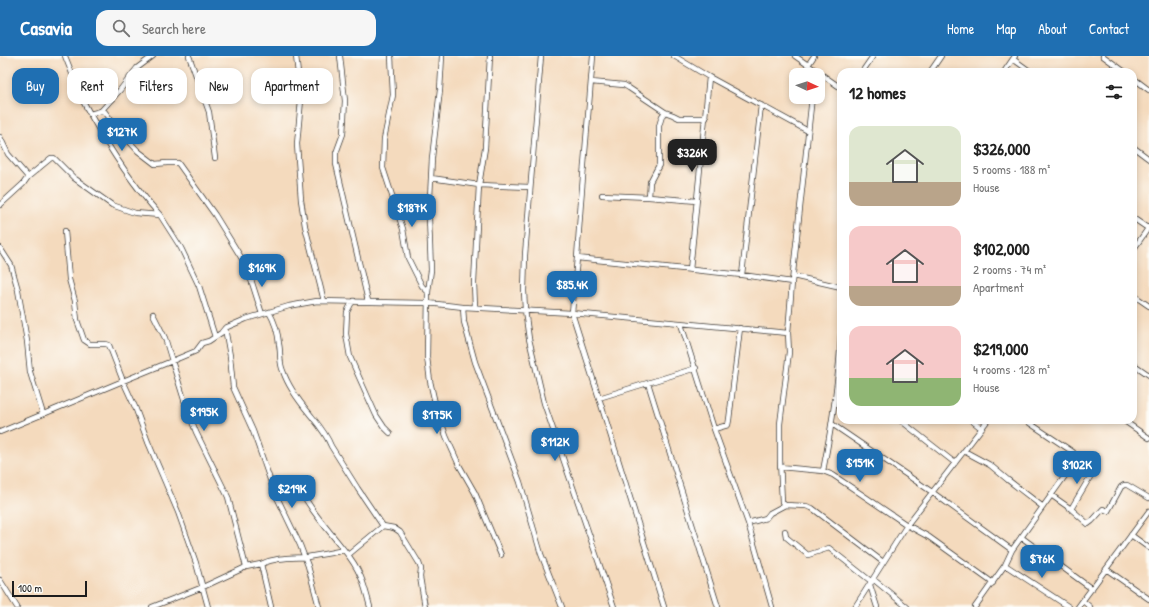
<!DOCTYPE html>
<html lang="en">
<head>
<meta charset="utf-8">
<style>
	body { margin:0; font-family:"Patrick Hand",sans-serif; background:#f6f6f6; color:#222; height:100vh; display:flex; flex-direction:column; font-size:15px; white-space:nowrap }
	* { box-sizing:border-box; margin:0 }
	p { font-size:13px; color:#767676 }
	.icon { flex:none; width:22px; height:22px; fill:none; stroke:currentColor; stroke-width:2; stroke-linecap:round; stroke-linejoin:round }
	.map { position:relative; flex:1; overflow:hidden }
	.sheet { position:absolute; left:837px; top:12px; width:300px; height:356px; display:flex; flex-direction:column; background:#fff; border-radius:12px; box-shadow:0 2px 6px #0003 }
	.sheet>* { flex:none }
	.guide { position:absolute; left:12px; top:12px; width:380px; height:36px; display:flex; gap:8px }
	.needle { width:26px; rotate:93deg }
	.buttons { position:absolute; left:789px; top:12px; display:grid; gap:8px }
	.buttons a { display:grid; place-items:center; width:36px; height:36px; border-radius:8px; background:#fff; box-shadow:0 2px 6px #0003; font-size:20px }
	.scale { position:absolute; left:12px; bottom:10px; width:75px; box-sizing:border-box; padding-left:4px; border:2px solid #1c1c1c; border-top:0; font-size:11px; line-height:14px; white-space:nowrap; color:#1c1c1c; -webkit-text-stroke:3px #fdfcf7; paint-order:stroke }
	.price { position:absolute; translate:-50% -34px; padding:0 9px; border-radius:8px; background:#1f6fb2; color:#fff; font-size:13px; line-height:26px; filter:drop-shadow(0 1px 2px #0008) }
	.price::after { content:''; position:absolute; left:50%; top:24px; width:12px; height:9px; margin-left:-6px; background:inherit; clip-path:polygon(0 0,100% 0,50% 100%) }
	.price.selected { background:#222; color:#fff }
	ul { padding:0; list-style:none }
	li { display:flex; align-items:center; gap:12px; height:100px; padding:0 12px }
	li span { display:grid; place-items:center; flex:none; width:112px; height:80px; border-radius:12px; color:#555 }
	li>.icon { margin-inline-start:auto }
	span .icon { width:48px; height:48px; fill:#fffc; stroke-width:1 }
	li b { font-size:17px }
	h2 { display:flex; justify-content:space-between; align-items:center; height:48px; padding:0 12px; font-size:17px }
	.chip { padding:0 14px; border-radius:12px; background:#fff; box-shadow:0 2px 6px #0003; font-size:14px; line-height:36px }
	.chip.selected { background:#1f6fb2; color:#fff }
	header { display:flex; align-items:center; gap:24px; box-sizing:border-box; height:56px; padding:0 20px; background:#1f6fb2; color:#fff }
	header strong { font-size:19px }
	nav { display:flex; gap:22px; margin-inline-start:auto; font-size:14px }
	.search { width:280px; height:36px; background:#f6f6f6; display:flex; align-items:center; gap:10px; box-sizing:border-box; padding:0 14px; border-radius:12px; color:#767676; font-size:15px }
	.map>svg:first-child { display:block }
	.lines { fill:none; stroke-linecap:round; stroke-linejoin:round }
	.street-casing { stroke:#3c3834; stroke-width:6 }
	.street { stroke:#fff; stroke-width:4.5 }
</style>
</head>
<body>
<header>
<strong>Casavia</strong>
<div class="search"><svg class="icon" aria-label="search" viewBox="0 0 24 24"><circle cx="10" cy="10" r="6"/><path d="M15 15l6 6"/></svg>Search here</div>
<nav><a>Home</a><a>Map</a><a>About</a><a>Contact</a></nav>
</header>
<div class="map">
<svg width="1149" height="551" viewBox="0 0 1149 551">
	<rect width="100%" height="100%" fill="#fdfcf7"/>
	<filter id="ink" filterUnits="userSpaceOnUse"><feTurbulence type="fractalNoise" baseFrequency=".025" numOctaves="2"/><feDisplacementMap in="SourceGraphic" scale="8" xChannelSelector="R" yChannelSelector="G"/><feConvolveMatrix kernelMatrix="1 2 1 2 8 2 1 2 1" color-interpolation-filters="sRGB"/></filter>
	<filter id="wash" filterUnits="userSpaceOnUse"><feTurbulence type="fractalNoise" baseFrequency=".012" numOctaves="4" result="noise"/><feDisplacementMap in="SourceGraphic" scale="16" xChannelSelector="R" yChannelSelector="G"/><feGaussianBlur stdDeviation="0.9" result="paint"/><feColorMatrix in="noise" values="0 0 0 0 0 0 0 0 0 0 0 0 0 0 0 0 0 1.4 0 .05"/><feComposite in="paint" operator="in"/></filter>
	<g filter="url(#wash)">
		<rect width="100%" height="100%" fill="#f4dabd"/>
	</g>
	<g filter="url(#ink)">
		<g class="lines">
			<defs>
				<path id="street" d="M65,0L83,45L90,58L101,55L105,56L117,72L138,95L155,108L167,107H178L215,159L247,211L262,258
					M189,0L209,56L215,102
					M296,0L301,44L297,88L301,144L305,170L324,245
					M340,0L345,45L343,78L336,97V108L368,245
					M391,0L393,39L384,83L383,112L403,173L408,202L422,230L428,236
					M442,0L440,34L432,102L429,162L431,214L428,236L427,301L430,325L435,347L446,380L459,409L475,437L501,499
					M541,0L525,199L524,235L525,254L529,283L544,347L614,551
					M593,0L581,145L577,202L572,257L599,342L664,551
					M674,0L709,21L808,75
					M795,0L841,32
					M1103,0L1125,16
					M1013,3L1031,16
					M808,9L814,0
					M862,16L873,0
					M930,16L941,0
					M1004,16L1015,0
					M1133,22L1149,34
					M591,26L624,29L629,32L665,56L673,59L679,62H706
					M812,41L792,226L788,277L789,296L780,368V404L782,446L785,449L806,450L812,452L883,506
					M101,55L120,34L137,12L153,0
					M90,58C110,94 133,129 160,159
					M0,81L8,98L28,121L23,128L0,149
					M1133,91L1149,103
					M28,121L51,102H54L74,122L112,149L135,157L160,159L181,192L199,230L215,281
					M431,122L479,129L530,131
					M602,139L649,141L697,145
					M649,141L650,126L659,109V70L662,60L665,56
					M1133,162L1149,173
					M65,175L69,223L75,245L77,264L84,284L90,288H106L109,289L123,325L172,305L186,350L196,376L228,441L246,511
					M0,192L11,209L18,234L27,285L30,316L43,358
					M1133,194L1149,171
					M577,202L742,219L792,226
					M690,214L709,21
					M742,219L761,49
					M793,220L841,231
					M1133,239L1149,250
					M354,245L351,248L347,256L346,278L350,301L376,359L384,371L390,377
					M463,251L464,266L475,306L520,426L541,498L562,551
					M475,251L474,227L479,129L485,92L490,0
					M269,256C275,266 278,277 279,288C281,297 279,307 283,315C288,330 299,345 309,357C317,367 326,377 331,390L358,433L383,470L394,472L400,476L419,507L421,513L420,521L425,551
					M153,258L165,282L172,305L196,295L202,287L209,285L221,277L225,272L246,263L289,250L317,245L428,247L463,251L572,257L788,277
					M681,268L714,373L748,467L772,551
					M225,272L230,300L233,331L253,375L274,435L300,489L308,510L319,551
					M841,277C839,324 832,369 823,415L833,419L907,469L929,481L993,527
					M1133,308L1149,319
					M648,327L718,551
					M599,342L696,312
					M900,364L955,407
					M971,364L981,372
					M1123,364L1149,382
					M832,368L932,436L1012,494
					M714,373L728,369L729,364L740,272
					M0,376L123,325L135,351L148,386L178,456L196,507L208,551
					M964,395L990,409L1008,424L1043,451
					M780,411L823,415
					M297,428C310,454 327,472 344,494
					M1051,439L1071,453L1088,468L1092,465L1103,453L1108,455L1121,431L1124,429H1127L1149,442
					M1071,453L1090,421L1089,418L1075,406
					M748,467L766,462L770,457L785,449
					M785,475L786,481L808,499L829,492L872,526
					M1131,479L1149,492
					M1021,481L1092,533
					M348,499L383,470
					M261,508C277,501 290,502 307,501C319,499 332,497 344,494C360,513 364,527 370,551
					M1005,509L1069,551
					M1106,513L1149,543
					M873,523L907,551
					M0,524L17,551
					M870,529L877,551
					M1083,545L1090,551
					M152,551L203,531L246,511L261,508L271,551
					M855,551L907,469L988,364
					M975,551L1005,509L1012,494L1075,406V401L1073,396L1025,364
					M1078,551L1149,455"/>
			</defs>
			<use href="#street" class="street-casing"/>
			<use href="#street" class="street"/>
		</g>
	</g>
</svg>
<div class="buttons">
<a><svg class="needle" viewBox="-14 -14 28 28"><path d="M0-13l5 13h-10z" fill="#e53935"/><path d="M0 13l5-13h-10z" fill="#767676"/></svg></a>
</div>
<div class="scale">100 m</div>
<b class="price" style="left:122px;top:96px">$127K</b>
<b class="price selected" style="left:692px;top:117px">$326K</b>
<b class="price" style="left:412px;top:172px">$187K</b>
<b class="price" style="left:262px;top:232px">$169K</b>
<b class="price" style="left:572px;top:249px">$85.4K</b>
<b class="price" style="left:204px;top:376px">$195K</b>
<b class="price" style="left:437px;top:379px">$175K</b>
<b class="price" style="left:555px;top:406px">$112K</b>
<b class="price" style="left:860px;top:427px">$151K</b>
<b class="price" style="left:1077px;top:429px">$102K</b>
<b class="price" style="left:292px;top:453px">$219K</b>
<b class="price" style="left:1042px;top:523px">$76K</b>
<div class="guide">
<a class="chip selected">Buy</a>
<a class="chip">Rent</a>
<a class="chip">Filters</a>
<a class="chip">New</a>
<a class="chip">Apartment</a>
</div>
<section class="sheet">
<h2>12 homes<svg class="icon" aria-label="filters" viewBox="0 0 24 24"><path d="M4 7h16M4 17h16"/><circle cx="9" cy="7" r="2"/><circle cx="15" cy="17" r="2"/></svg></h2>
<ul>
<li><span style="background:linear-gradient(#dfe7d0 70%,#b9a48a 0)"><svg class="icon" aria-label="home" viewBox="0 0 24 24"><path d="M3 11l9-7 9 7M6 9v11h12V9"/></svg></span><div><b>$326,000</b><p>5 rooms · 188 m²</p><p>House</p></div></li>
<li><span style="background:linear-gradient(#f6c9c9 75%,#b9a48a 0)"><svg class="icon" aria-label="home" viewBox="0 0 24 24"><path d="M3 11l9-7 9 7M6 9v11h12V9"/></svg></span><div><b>$102,000</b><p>2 rooms · 74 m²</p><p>Apartment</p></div></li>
<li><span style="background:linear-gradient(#f6c9c9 65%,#8fb573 0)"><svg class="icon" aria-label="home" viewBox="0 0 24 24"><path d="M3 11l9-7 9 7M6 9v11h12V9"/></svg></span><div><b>$219,000</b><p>4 rooms · 128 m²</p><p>House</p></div></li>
</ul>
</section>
</div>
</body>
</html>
